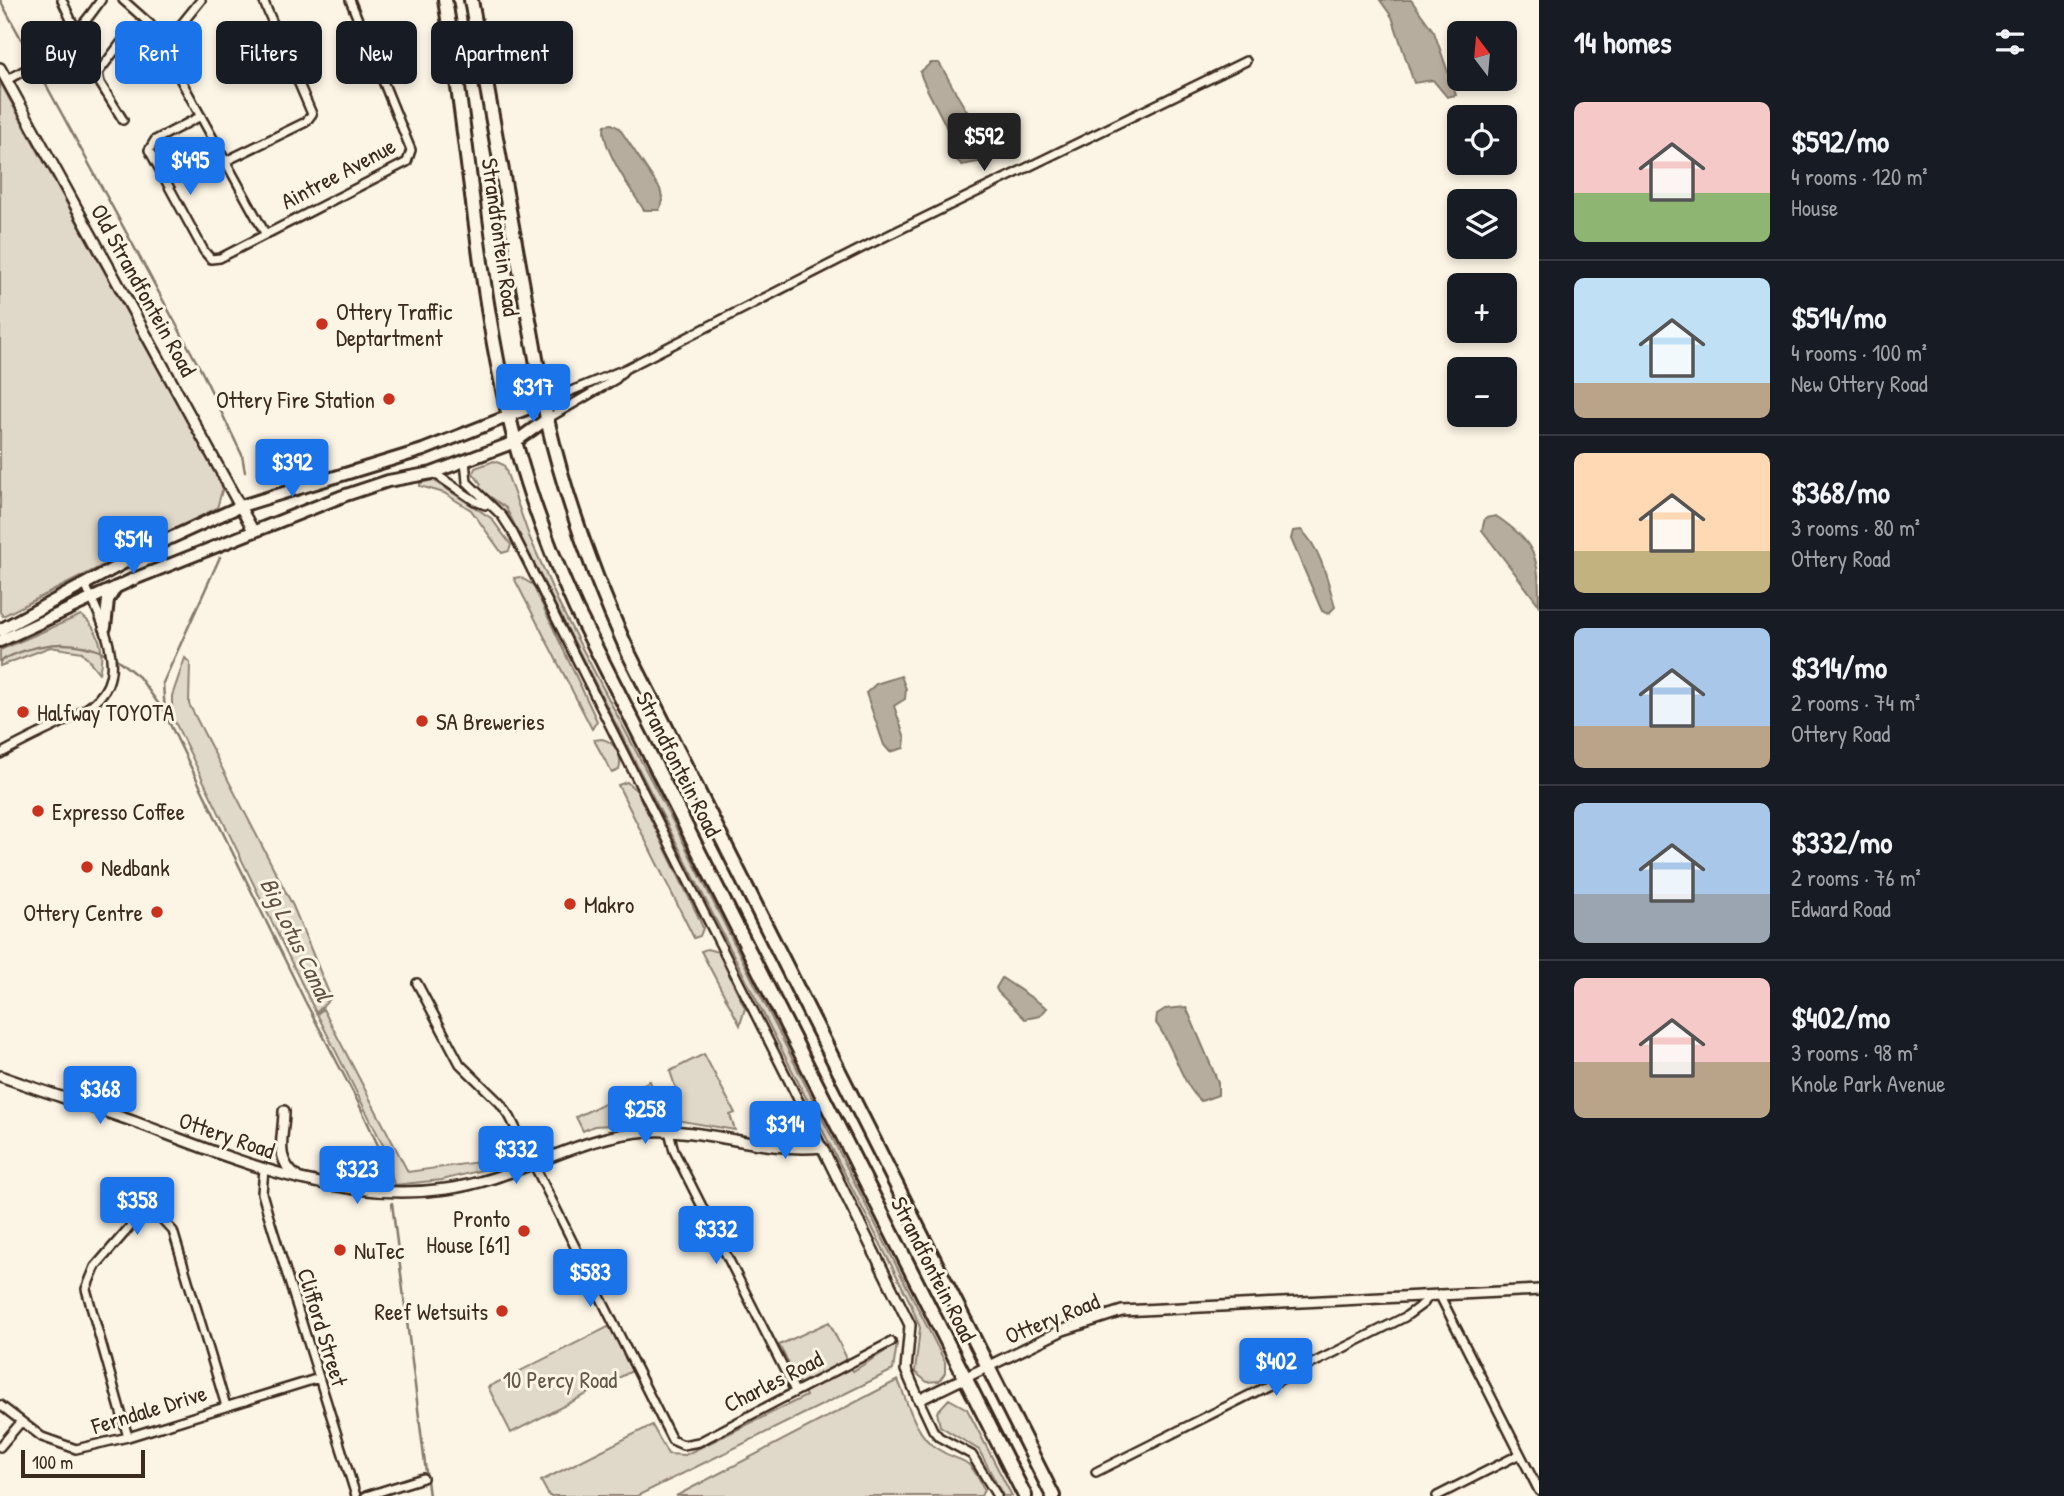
<!DOCTYPE html>
<html lang="en">
<head>
<meta charset="utf-8">
<style>
	body { margin:0; font-family:"Patrick Hand",sans-serif; background:#242831; color:#f1f3f6; height:100vh; display:flex; flex-direction:column; font-size:26px; white-space:nowrap }
	* { box-sizing:border-box; margin:0 }
	p { font-size:23px; color:#9ea1a6 }
	.icon { flex:none; width:38px; height:38px; fill:none; stroke:currentColor; stroke-width:2; stroke-linecap:round; stroke-linejoin:round }
	.map { position:relative; flex:1; overflow:hidden }
	.sheet { display:flex; flex-direction:column; background:#171b24; width:525px }
	.sheet>* { flex:none }
	.banner { position:absolute; left:21px; top:21px; width:665px; height:63px; display:flex; gap:14px }
	.needle { width:46px; rotate:344deg }
	.tools { position:absolute; left:1447px; top:21px; display:grid; gap:14px }
	.tools a { display:grid; place-items:center; width:70px; height:70px; border-radius:10px; background:#171b24; box-shadow:0 4px 10px #0003; font-size:35px }
	.scale { position:absolute; left:21px; bottom:18px; width:124px; box-sizing:border-box; padding-left:7px; border:4px solid #3b2a1e; border-top:0; font-size:19px; line-height:24px; white-space:nowrap; color:#3b2a1e; -webkit-text-stroke:5px #fcf5e5; paint-order:stroke }
	.price { position:absolute; translate:-50% -60px; padding:0 16px; border-radius:7px; background:#1a73e8; color:#fff; font-size:23px; line-height:46px; filter:drop-shadow(0 2px 4px #0008) }
	.price::after { content:''; position:absolute; left:50%; top:42px; width:21px; height:16px; margin-left:-10px; background:inherit; clip-path:polygon(0 0,100% 0,50% 100%) }
	.price.current { background:#222; color:#fff }
	ul { padding:0; list-style:none }
	li { display:flex; align-items:center; gap:21px; height:175px; padding:0 35px }
	li+li { border-top:2px solid #363941 }
	li span { display:grid; place-items:center; flex:none; width:196px; height:140px; border-radius:10px; color:#555 }
	li>.icon { margin-inline-start:auto }
	span .icon { width:84px; height:84px; fill:#fffc; stroke-width:1 }
	li b { font-size:30px }
	h2 { display:flex; justify-content:space-between; align-items:center; height:84px; padding:0 35px; font-size:30px }
	.pill { padding:0 24px; border-radius:10px; background:#171b24; box-shadow:0 4px 10px #0003; font-size:24px; line-height:63px }
	.pill.current { background:#1a73e8; color:#fff }
	main { display:flex; flex:1; min-height:0 }
	.map>svg:first-child { display:block }
	.green { fill:#e0d8c8; stroke:#8e8173; stroke-width:2 }
	.water { fill:#b7ad9e; stroke:#85796b; stroke-width:2 }
	.lines { fill:none; stroke-linecap:round; stroke-linejoin:round }
	.stream { stroke:#85796b; stroke-width:2.5 }
	.minor-casing { stroke:#3b2a1e; stroke-width:12 }
	.tertiary-casing { stroke:#3b2a1e; stroke-width:14 }
	.secondary-casing { stroke:#3b2a1e; stroke-width:16 }
	.primary-casing { stroke:#3b2a1e; stroke-width:18 }
	.minor { stroke:#fcf5e5; stroke-width:7 }
	.tertiary { stroke:#fcf5e5; stroke-width:9 }
	.secondary { stroke:#fcf5e5; stroke-width:10 }
	.primary { stroke:#fcf5e5; stroke-width:12 }
	.poi-dot { fill:#c8321e; stroke:#fcf5e5; stroke-width:2.5 }
	.labels { text-anchor:middle; dominant-baseline:central; stroke-width:6; stroke-linejoin:round; paint-order:stroke }
	.street-label { font-size:23px; fill:#3b2a1e; stroke:#fcf5e5 }
	.poi-label { font-size:23px; fill:#3b2a1e; stroke:#fcf5e5; text-anchor:start }
	.park-label { font-size:23px; fill:#645648; stroke:#fcf5e5 }
	.water-label { font-size:24px; font-style:italic; fill:#605144; stroke:#fcf5e5 }
</style>
</head>
<body>
<main>
<div class="map">
<svg width="1539" height="1496" viewBox="0 0 1539 1496">
	<rect width="100%" height="100%" fill="#fcf5e5"/>
	<filter id="ink" filterUnits="userSpaceOnUse"><feTurbulence type="fractalNoise" baseFrequency=".0143" numOctaves="2"/><feDisplacementMap in="SourceGraphic" scale="14" xChannelSelector="R" yChannelSelector="G"/><feConvolveMatrix kernelMatrix="1 2 1 2 8 2 1 2 1" color-interpolation-filters="sRGB"/></filter>
	<g filter="url(#ink)">
		<path class="green" d="M0,82L223,487L217,508L3,616L0,612Z
			M494,461L504,465L529,536L560,606L672,820L945,1362V1373L939,1381L927,1382L915,1372L920,1328L910,1302L506,508L478,488L481,484L473,473L475,468Z
			M433,480L491,518L511,545L509,551L502,553L471,510L444,493L420,486V483Z
			M520,577L533,585L597,721L592,729L514,578Z
			M81,615C100,629 105,651 99,673L82,652L50,647L0,666V650Z
			M185,658L190,663L189,704L293,906L331,998L316,1013L172,716V696Z
			M602,739C616,742 623,757 619,770L612,773L594,740Z
			M627,782L637,791L698,916L703,928L700,936L694,938L618,785Z
			M707,949L718,952L745,1008L740,1025L701,951Z
			M323,1009L408,1172L500,1159L502,1165L442,1180L394,1185L386,1151L317,1014Z
			M704,1054L735,1113L730,1115L735,1130L681,1121L678,1095L670,1071Z
			M650,1081L655,1094L656,1119L649,1123L594,1126L583,1131L576,1117Z
			M829,1322L853,1371L897,1344L893,1370L637,1496H549L541,1481L652,1425L668,1454L685,1455L806,1396L779,1345Z
			M610,1326L632,1371L511,1433L488,1387Z
			M898,1380C907,1401 916,1436 936,1448C963,1466 968,1452 984,1490L981,1496H676Z
			M949,1399L967,1409L1012,1496H1003L979,1450L940,1426L937,1412Z"/>
		<path class="water" d="M1380,0H1411L1434,32L1456,95L1447,97L1433,80L1414,83L1392,17Z
			M931,63H939C954,85 970,131 998,137L999,151L983,161L962,165L953,157C958,136 926,95 920,72Z
			M612,124L619,128L660,189L663,201L659,210H644C633,193 598,143 605,125Z
			M1496,516C1537,544 1539,558 1539,605L1482,530L1485,518Z
			M1301,530C1321,548 1328,582 1335,607L1328,614L1322,611L1291,539L1293,531Z
			M901,676L906,689L905,699L894,706L905,738L904,748L890,752L884,745L866,693L876,684Z
			M1002,978L1047,1008L1040,1016L1025,1019L998,992L996,988Z
			M1186,1007L1218,1082V1095L1201,1101C1182,1086 1173,1044 1156,1023L1157,1014L1165,1009Z"/>
		<g class="lines">
			<path class="stream" d="M0,0L202,372L242,455L245,472
				M220,557L163,683L165,714L305,1001L358,1102L382,1154L390,1183
				M113,656L139,677L163,710
				M0,661C35,643 70,637 107,654
				M392,1203L429,1496"/>
			<defs>
				<path id="minor" d="M62,0L72,22L80,30
					M123,0L150,24L265,233
					M163,47L201,0
					M7,80C54,54 70,45 101,0
					M201,116L155,140L149,150L204,251L211,259L220,258L407,162L411,150L350,0
					M123,120L100,83L98,73L123,40L150,24
					M226,161L306,122L312,114L263,0
					M544,402L625,369L866,246L1246,61
					M547,419L616,379L625,369
					M465,460L467,482L502,516L513,533L822,1147
					M434,473L475,501L485,505
					M0,754C90,703 148,709 85,585
					M417,983L460,1064L500,1103L510,1117L672,1440L683,1445L699,1442L891,1342
					M669,1131L674,1151L795,1391
					M264,1169L262,1193L268,1214L356,1496
					M1439,1294L1539,1491
					M919,1400L933,1430L939,1437L972,1455L997,1496
					M0,1405L42,1437L76,1449L128,1437L319,1378
					M128,1437L86,1289L95,1267L141,1214L156,1213L173,1231L226,1406
					M0,1447L21,1422
					M1096,1472L1405,1317L1424,1303L1429,1295
					M366,1496L423,1478
					M1437,1496L1520,1454"/>
				<path id="tertiary" d="M0,68L254,532
					M0,1076C45,1092 90,1106 135,1122C236,1160 336,1204 446,1189C516,1180 578,1135 649,1131C707,1128 764,1153 822,1147L910,1325L906,1370L919,1400L1063,1330L1122,1311L1539,1290
					M284,1111C284,1137 273,1158 297,1177"/>
				<path id="secondary" d="M105,627L108,600L116,587
					M0,630L166,540L241,506L423,450L544,402
					M0,641L134,579L343,496L388,481L432,473L515,442L547,419"/>
				<path id="primary" d="M445,0C470,148 478,300 516,445C531,501 552,556 576,609L1025,1496
					M471,0L547,419C566,501 594,577 629,654L1053,1496"/>
			</defs>
			<use href="#minor" class="minor-casing"/>
			<use href="#tertiary" class="tertiary-casing"/>
			<use href="#secondary" class="secondary-casing"/>
			<use href="#primary" class="primary-casing"/>
			<use href="#minor" class="minor"/>
			<use href="#tertiary" class="tertiary"/>
			<use href="#secondary" class="secondary"/>
			<use href="#primary" class="primary"/>
		</g>
	</g>
	<g class="poi-dot">
		<circle cx="322" cy="324" r="7"/>
		<circle cx="389" cy="399" r="7"/>
		<circle cx="23" cy="712" r="7"/>
		<circle cx="422" cy="721" r="7"/>
		<circle cx="38" cy="811" r="7"/>
		<circle cx="87" cy="867" r="7"/>
		<circle cx="570" cy="904" r="7"/>
		<circle cx="157" cy="912" r="7"/>
		<circle cx="524" cy="1231" r="7"/>
		<circle cx="340" cy="1250" r="7"/>
		<circle cx="502" cy="1311" r="7"/>
	</g>
	<g class="labels">
		<g class="street-label">
			<text transform="translate(338 173) rotate(-28)">Aintree Avenue</text>
			<text transform="translate(501 237) rotate(82)">Strandfontein Road</text>
			<text transform="translate(144 290) rotate(61)">Old Strandfontein Road</text>
			<text transform="translate(679 764) rotate(63)">Strandfontein Road</text>
			<text transform="translate(227 1135) rotate(19)">Ottery Road</text>
			<text transform="translate(934 1269) rotate(63)">Strandfontein Road</text>
			<text transform="translate(1052 1318) rotate(-22)">Ottery Road</text>
			<text transform="translate(323 1327) rotate(73)">Clifford Street</text>
			<text transform="translate(773 1381) rotate(-27)">Charles Road</text>
			<text transform="translate(149 1409) rotate(-17)">Ferndale Drive</text>
		</g>
		<g class="poi-label">
			<text x="336" y="311">Ottery Traffic<tspan x="336" dy="26">Deptartment</tspan></text>
			<text x="375" y="399" text-anchor="end">Ottery Fire Station</text>
			<text x="37" y="712">Halfway TOYOTA</text>
			<text x="436" y="721">SA Breweries</text>
			<text x="52" y="811">Expresso Coffee</text>
			<text x="101" y="867">Nedbank</text>
			<text x="584" y="904">Makro</text>
			<text x="143" y="912" text-anchor="end">Ottery Centre</text>
			<text x="510" y="1218" text-anchor="end">Pronto<tspan x="510" dy="26">House [61]</tspan></text>
			<text x="354" y="1250">NuTec</text>
			<text x="488" y="1311" text-anchor="end">Reef Wetsuits</text>
		</g>
		<g class="park-label">
			<text x="560" y="1379">10 Percy Road</text>
		</g>
		<g class="water-label">
			<text transform="translate(297 939) rotate(64)">Big Lotus Canal</text>
		</g>
	</g>
</svg>
<div class="tools">
<a><svg class="needle" viewBox="-14 -14 28 28"><path d="M0-13l5 13h-10z" fill="#e53935"/><path d="M0 13l5-13h-10z" fill="#9ea1a6"/></svg></a>
<a><svg class="icon" aria-label="locate" viewBox="0 0 24 24"><circle cx="12" cy="12" r="6"/><path d="M12 2v4M12 18v4M2 12h4M18 12h4"/></svg></a>
<a><svg class="icon" aria-label="layers" viewBox="0 0 24 24"><path d="M12 4l9 5-9 5-9-5zM3 14l9 5 9-5"/></svg></a>
<a>+</a>
<a>−</a>
</div>
<div class="scale">100 m</div>
<b class="price current" style="left:984px;top:173px">$592</b>
<b class="price" style="left:190px;top:197px">$495</b>
<b class="price" style="left:533px;top:424px">$317</b>
<b class="price" style="left:292px;top:499px">$392</b>
<b class="price" style="left:133px;top:576px">$514</b>
<b class="price" style="left:100px;top:1126px">$368</b>
<b class="price" style="left:645px;top:1146px">$258</b>
<b class="price" style="left:785px;top:1161px">$314</b>
<b class="price" style="left:516px;top:1186px">$332</b>
<b class="price" style="left:357px;top:1206px">$323</b>
<b class="price" style="left:137px;top:1237px">$358</b>
<b class="price" style="left:716px;top:1266px">$332</b>
<b class="price" style="left:590px;top:1309px">$583</b>
<b class="price" style="left:1276px;top:1398px">$402</b>
<div class="banner">
<a class="pill">Buy</a>
<a class="pill current">Rent</a>
<a class="pill">Filters</a>
<a class="pill">New</a>
<a class="pill">Apartment</a>
</div>
</div>
<section class="sheet">
<h2>14 homes<svg class="icon" aria-label="filters" viewBox="0 0 24 24"><path d="M4 7h16M4 17h16"/><circle cx="9" cy="7" r="2"/><circle cx="15" cy="17" r="2"/></svg></h2>
<ul>
<li><span style="background:linear-gradient(#f6c9c9 65%,#8fb573 0)"><svg class="icon" aria-label="home" viewBox="0 0 24 24"><path d="M3 11l9-7 9 7M6 9v11h12V9"/></svg></span><div><b>$592/mo</b><p>4 rooms · 120 m²</p><p>House</p></div></li>
<li><span style="background:linear-gradient(#bfe0f5 75%,#b9a48a 0)"><svg class="icon" aria-label="home" viewBox="0 0 24 24"><path d="M3 11l9-7 9 7M6 9v11h12V9"/></svg></span><div><b>$514/mo</b><p>4 rooms · 100 m²</p><p>New Ottery Road</p></div></li>
<li><span style="background:linear-gradient(#ffd9b3 70%,#c2b280 0)"><svg class="icon" aria-label="home" viewBox="0 0 24 24"><path d="M3 11l9-7 9 7M6 9v11h12V9"/></svg></span><div><b>$368/mo</b><p>3 rooms · 80 m²</p><p>Ottery Road</p></div></li>
<li><span style="background:linear-gradient(#a9c7e8 70%,#b9a48a 0)"><svg class="icon" aria-label="home" viewBox="0 0 24 24"><path d="M3 11l9-7 9 7M6 9v11h12V9"/></svg></span><div><b>$314/mo</b><p>2 rooms · 74 m²</p><p>Ottery Road</p></div></li>
<li><span style="background:linear-gradient(#a9c7e8 65%,#9aa5b1 0)"><svg class="icon" aria-label="home" viewBox="0 0 24 24"><path d="M3 11l9-7 9 7M6 9v11h12V9"/></svg></span><div><b>$332/mo</b><p>2 rooms · 76 m²</p><p>Edward Road</p></div></li>
<li><span style="background:linear-gradient(#f6c9c9 60%,#b9a48a 0)"><svg class="icon" aria-label="home" viewBox="0 0 24 24"><path d="M3 11l9-7 9 7M6 9v11h12V9"/></svg></span><div><b>$402/mo</b><p>3 rooms · 98 m²</p><p>Knole Park Avenue</p></div></li>
</ul>
</section>
</main>
</body>
</html>
